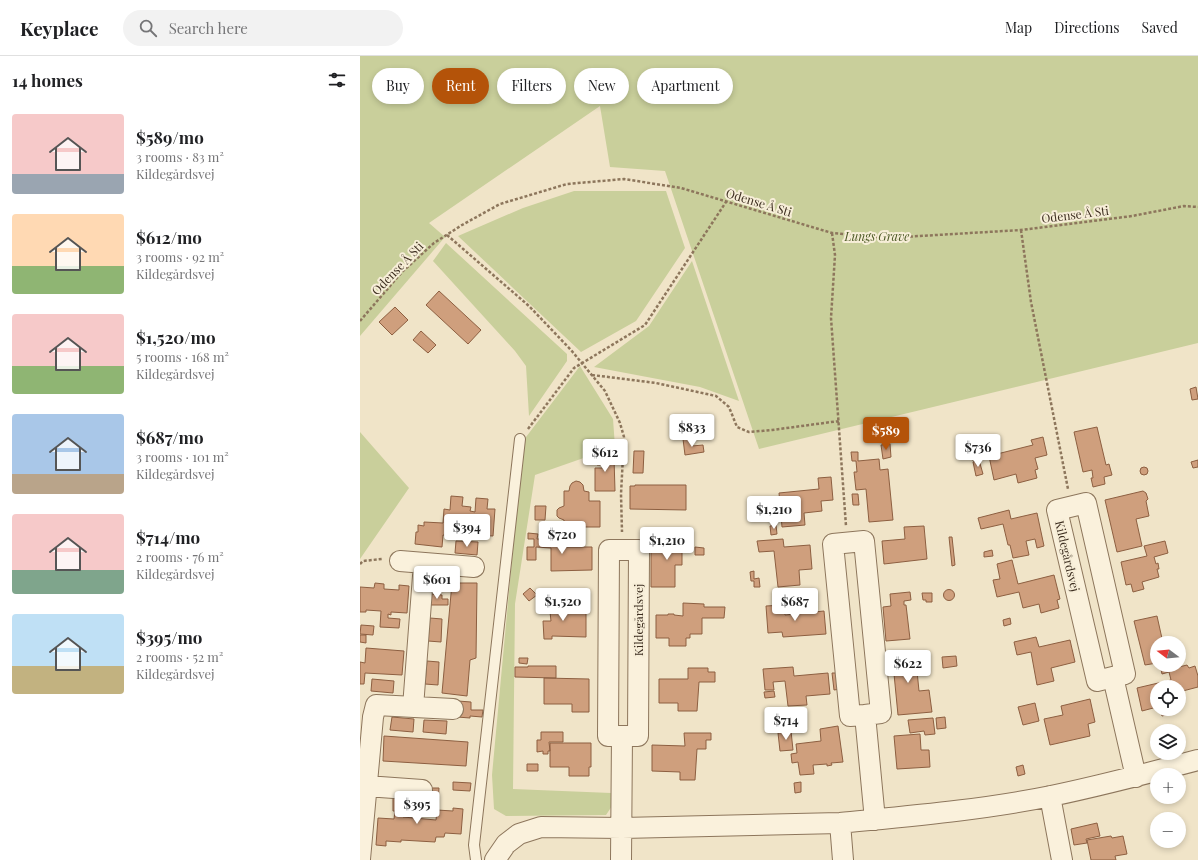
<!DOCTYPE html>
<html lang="en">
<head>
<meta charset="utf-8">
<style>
	body { margin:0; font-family:"Playfair Display",serif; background:#f2f2f2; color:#202124; height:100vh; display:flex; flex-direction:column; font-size:15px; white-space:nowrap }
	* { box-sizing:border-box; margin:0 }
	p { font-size:13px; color:#757577 }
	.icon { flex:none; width:22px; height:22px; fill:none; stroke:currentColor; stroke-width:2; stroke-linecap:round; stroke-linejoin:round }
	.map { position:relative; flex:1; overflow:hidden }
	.sheet { display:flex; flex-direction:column; background:#fff; width:360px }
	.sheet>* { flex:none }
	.hud { position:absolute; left:12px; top:12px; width:380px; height:36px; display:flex; gap:8px }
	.needle { width:26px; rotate:286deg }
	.controls { position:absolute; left:790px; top:580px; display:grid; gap:8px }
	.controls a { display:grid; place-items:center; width:36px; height:36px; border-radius:50%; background:#fff; box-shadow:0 2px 6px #0003; font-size:20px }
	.price { position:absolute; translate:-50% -34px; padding:0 9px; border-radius:4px; background:#fff; color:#222; font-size:13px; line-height:26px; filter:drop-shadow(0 1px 2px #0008) }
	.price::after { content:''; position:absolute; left:50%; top:24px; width:12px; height:9px; margin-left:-6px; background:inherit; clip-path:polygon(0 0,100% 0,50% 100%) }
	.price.on { background:#b45309; color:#fff }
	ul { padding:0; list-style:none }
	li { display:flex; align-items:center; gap:12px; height:100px; padding:0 12px }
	li span { display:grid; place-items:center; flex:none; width:112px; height:80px; border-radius:4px; color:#555 }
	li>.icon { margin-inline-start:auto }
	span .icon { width:48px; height:48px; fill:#fffc; stroke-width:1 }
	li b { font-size:17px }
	h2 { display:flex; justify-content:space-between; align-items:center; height:48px; padding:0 12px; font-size:17px }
	.chip { padding:0 14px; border-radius:18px; background:#fff; box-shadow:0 2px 6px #0003; font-size:14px; line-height:36px }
	.chip.on { background:#b45309; color:#fff }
	header { display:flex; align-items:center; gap:24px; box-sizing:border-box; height:56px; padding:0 20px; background:#fff; border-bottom:1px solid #e0e0e0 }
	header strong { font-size:19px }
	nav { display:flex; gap:22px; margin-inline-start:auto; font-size:14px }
	.search { width:280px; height:36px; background:#f2f2f2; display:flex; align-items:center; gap:10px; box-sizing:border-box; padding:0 14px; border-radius:22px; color:#757577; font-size:15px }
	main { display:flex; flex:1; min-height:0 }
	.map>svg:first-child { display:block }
	.green { fill:#c9cf9b }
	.building { fill:#cf9f7d; stroke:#8d5f41 }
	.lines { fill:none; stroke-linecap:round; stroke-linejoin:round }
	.lane-casing { stroke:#8d765c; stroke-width:12 }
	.street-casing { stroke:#8d765c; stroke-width:22 }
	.path { stroke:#8d765c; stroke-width:2.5; stroke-dasharray:3 2; stroke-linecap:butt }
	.lane { stroke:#faf1dc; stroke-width:10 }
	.street { stroke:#faf1dc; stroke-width:20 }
	.labels { text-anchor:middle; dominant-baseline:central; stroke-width:4; stroke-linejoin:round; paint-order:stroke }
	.street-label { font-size:12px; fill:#3d2e20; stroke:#f7eed8 }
	.park-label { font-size:12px; font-style:italic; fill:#4d5a26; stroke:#f7eed8 }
</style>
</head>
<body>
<header>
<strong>Keyplace</strong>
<div class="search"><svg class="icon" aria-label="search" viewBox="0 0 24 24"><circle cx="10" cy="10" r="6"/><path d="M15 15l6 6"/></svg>Search here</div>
<nav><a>Map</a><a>Directions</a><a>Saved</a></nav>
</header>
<main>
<section class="sheet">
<h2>14 homes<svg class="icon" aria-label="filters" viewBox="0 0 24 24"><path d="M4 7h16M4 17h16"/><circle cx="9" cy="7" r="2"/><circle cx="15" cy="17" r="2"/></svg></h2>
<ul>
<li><span style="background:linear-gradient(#f6c9c9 75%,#9aa5b1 0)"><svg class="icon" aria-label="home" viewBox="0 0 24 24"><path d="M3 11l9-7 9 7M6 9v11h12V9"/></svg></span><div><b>$589/mo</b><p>3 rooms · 83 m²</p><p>Kildegårdsvej</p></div></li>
<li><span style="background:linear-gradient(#ffd9b3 65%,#8fb573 0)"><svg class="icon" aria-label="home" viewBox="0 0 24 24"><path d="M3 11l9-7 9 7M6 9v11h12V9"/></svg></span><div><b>$612/mo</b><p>3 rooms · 92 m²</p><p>Kildegårdsvej</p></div></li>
<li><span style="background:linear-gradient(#f6c9c9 65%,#8fb573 0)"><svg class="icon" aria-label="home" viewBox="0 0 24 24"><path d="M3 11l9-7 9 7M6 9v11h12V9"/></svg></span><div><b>$1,520/mo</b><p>5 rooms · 168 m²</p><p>Kildegårdsvej</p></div></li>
<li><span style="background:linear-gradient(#a9c7e8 75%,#b9a48a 0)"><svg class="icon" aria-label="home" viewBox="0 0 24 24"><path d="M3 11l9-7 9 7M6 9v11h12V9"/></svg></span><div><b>$687/mo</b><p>3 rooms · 101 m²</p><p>Kildegårdsvej</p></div></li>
<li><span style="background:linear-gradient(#f6c9c9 70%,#7fa58c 0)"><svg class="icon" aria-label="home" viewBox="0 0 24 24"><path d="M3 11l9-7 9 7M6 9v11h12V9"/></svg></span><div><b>$714/mo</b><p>2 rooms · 76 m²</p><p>Kildegårdsvej</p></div></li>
<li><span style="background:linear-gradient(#bfe0f5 65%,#c2b280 0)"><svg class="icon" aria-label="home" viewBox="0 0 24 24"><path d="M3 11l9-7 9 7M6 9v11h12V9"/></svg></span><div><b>$395/mo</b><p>2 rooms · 52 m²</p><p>Kildegårdsvej</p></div></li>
</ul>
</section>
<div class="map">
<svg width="838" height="804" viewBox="0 0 838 804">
	<rect width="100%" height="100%" fill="#f0e4c8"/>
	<path class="green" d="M0,0H838V287L399,393L305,115L250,111L240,50L69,167L85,181L0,280Z
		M214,135H306L325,192L276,265L221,296L98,180L163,152Z
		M86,187L207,298V305L169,360L166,310L155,295L73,205Z
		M332,205L379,345L340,331L234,311L289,270Z
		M220,310L253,363L255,391L175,419L155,548L153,733L251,737L252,750L246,759L146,760L134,753L132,719L163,385Z
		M0,376L49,432L0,503Z"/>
	<path class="building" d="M79,235L121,274L108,288L66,249Z
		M35,251L48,264L32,279L19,266Z
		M61,275L76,289L68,297L53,284Z
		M836,331L838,343L832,344L830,333Z
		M737,371L746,409L749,408L752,419L744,421L745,428L733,431L731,422H733L732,414L723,416L714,376Z
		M683,381L687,399L675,402L678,413L675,414L677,422L658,427L656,418L634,424L629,400L673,389L671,384Z
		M331,382L332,390L343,389L344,396L325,399L323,383Z
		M530,388L531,401L523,403L521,389Z
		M623,393L625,401L612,404L610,396Z
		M274,395H284L283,417H273Z
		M491,396H498V405L519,403L520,414L528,413L533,464L509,466L506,433L496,434L494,416H497L496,405H492Z
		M237,397L252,398V402H254L255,435H235V412H246V409H237Z
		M619,404L623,418L616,420L613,406Z
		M838,404V411L833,412L831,406Z
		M780 415a4 4 0 1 1 8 0a4 4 0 1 1-8 0Z
		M471,421L473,444L461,445L462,455L444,457L445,469L422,471L419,437L459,433L458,422Z
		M216,425L220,426L223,429L224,435L229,436V445H240V471H204V464L199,462L197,460V454L199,452L204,450V435H209L210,430L212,427Z
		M275,429H326V454L270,453V430H275Z
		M783,435L786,437L788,443L786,445L789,460L776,463L782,490L757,496L745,444Z
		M492,438H498L499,449H493Z
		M91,440L103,441L102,450L111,451L110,455L115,456L116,442L128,443L127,453H135L133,480L117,479V481H107V478L92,477V480L83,479L82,491L55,488L56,476H58V469L64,470V466L83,467L84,453L90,454Z
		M175,450H186L185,464H175Z
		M649,454L651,463L677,457L684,490L677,492L675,483L666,485L669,499L653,502L650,489H648L643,468L621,473L618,462Z
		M416,469L417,478L411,479L410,470Z
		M564,470L567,503L524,508L522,485L545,483L544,471Z
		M168,477L178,478L177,483H201V491H232V514L191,515V492L176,491V504H167V491H174V483H168Z
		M589,481H592L595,509L592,510Z
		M298,483H332V492H323L322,494V509H315V531H291V492H298Z
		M423,483L424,491L450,489L452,513L439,514L440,529L418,531L414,495L399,496L397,485Z
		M96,485L118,486L117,499L95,497Z
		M805,485L808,497L794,501L796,508L798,507L799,513H797L799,521L782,526L784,533L773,536L771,528L766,529L761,506L787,500L784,490Z
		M335,491L344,492V499H335Z
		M632,494L633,500L624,501V496Z
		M652,504L658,528L694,519L700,543L697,544L699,552L681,557L679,548L663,552L659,536L637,541L633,524L640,523L637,508Z
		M394,515V523L399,522L400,531H394V525H391L390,516Z
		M15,527L24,528V533L39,534V529L49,530L47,557L31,556V559L28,558V562L40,563L39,572L20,571L21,555L6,554V556H0V531L14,532Z
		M92,527H117L116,602L110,604L107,640L82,637Z
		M170,532L177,539L169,545L163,538Z
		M583.5 539a5.5 5.5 0 1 1 11 0a5.5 5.5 0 1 1-11 0Z
		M550,536L551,544L544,545V549H546L550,583L526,585L523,551L531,550L530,538Z
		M562,537H572V546H566V544H563Z
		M69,538L82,539V543H88V549H69Z
		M178,547H196V555L226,556V581L192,580V583H184L183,565H191L190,556H177Z
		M323,547L344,548V551H365L364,562H342V578H330V582H326V590H309V582H296V559H308V558H314V559L323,560Z
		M424,549L425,559L464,555L466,578L423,581L422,576L408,577L406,550Z
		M797,560L803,587H797V607L785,609L774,565Z
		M70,562L82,563L81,586L68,585Z
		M650,562L651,568L644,570L643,564Z
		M1,569L14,570L13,579L0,578Z
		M0,579H6V587L0,586Z
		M676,581L679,591L710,584L715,606L691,612L694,625L677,629L671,596L657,599L654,586Z
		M6,592L44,595L42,619L5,617L4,628H0V606L5,607Z
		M562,599L565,600V602H563L564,614L557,615L559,635L569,634L572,656L538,659L534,618L524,619L523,603Z
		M596,600L597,610L583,612L582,601Z
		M159,602H168L167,608L159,607Z
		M67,605L79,606L78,629L65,628Z
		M800,609H819V611L827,609L829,612L835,610L838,620V631L819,636V631H797V651L782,655L777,632L811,624L809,616L802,618Z
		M168,610H196V622L155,621V611H168Z
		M433,611L434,620L468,617L470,638L446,640L447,649L428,650L425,625L413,626L414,634H405L403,613Z
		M328,612H348V616H355V626H339L337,655H318V647H299V623H328Z
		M472,617H479L480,633L474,634Z
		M184,622L229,623V656H212V648H184Z
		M12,623L34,625L33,637L11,635Z
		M414,635L415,641L405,642L404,636Z
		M730,643L735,666L728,668L730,680L690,689L684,663L703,659L701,650Z
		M98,645L111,646V654H123L122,661L110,660V662L97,661Z
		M675,647L679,665L663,669L658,651Z
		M800,653H816L817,656L802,660Z
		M32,661L54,663L53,676L30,674Z
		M585,661L586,672L577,673L576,662Z
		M573,662L575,678L565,679L564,675L550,677L548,664Z
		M64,664L87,665L86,678L63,676Z
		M478,670L483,706L471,707L472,709L467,710V708L453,709L454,718L440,719L438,706L432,707L431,698L437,697L436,688L461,685L460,673Z
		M431,675L433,694L420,695L418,677Z
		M181,676H203V686H189L190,695H188V698H183V695L177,696V684H181Z
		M324,677H351V684H346V693H337L335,724H320V716L292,715V689L325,690Z
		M560,678L561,694H569L570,711L537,713L534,680Z
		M24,680L108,686L106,710L23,705Z
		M190,687H231V711H229V720H209V711H190Z
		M167,708H178V715H167Z
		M663,709L665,718L658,720L656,711Z
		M93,726L111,727L110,735L93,734Z
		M441,726V736L435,737L434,727Z
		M66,732H79L78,747L65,746Z
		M33,742L56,744L55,756L44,755L43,761L76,764L77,754L93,755V752L103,753L101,778L85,777L84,781H76L75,786L41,784V786L26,785V790L16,789L18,762L34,763L35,755H33Z
		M737,767L740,780L726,783L727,787L714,789L711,773Z
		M751,780L752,782L763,780L767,798L755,800L756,804H731L727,784Z"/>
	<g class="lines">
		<defs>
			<path id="lane" d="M116,804L114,789L160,383"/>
			<path id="street" d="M40,505L114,511
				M753,621L737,625L697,454L726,447L765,618L753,621L776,721
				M53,651L64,507
				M505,659L490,660L473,488L504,485L521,657L505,659L515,764
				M6,730L62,734
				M690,740L702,804
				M480,767L483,804
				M0,803L13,661L16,649L93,653
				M135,804L146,788L159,778L181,771L262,772L480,767C550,760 622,754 691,740C740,730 789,717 838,704
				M261,804L262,680H278L279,494H249L248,680H262"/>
		</defs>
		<use href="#lane" class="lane-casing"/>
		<use href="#street" class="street-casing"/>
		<path class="path" d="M661,174L671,246L708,433
			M472,177L475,199L471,262L486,470
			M87,179L169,250L211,294L245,335L260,367L264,381L261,438L262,476
			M0,265L42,216L74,187L102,169L140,148L207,128L264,123L321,132L472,177L526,182L661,174L772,160L824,150L838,151
			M232,319L296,327L356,340L369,351L377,371L389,376L412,374L479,365
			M168,373L214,312L285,269L366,146
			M0,508L3,505L22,503"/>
		<use href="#lane" class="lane"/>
		<use href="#street" class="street"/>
	</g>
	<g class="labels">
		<g class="street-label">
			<text transform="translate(399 146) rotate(17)">Odense Å Sti</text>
			<text transform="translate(715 158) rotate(-7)">Odense Å Sti</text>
			<text transform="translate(37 212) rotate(-46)">Odense Å Sti</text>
			<text transform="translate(708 500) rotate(77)">Kildegårdsvej</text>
			<text transform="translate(278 564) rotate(-90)">Kildegårdsvej</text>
		</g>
		<g class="park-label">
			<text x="517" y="180">Lungs Grave</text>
		</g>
	</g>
</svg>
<div class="controls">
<a><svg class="needle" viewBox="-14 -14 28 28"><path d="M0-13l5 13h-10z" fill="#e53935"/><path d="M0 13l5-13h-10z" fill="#757577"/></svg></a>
<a><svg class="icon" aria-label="locate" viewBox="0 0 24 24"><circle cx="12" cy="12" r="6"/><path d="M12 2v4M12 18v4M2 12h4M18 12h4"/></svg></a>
<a><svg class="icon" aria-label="layers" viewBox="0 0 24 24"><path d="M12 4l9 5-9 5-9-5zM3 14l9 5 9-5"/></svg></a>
<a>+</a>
<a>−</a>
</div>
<b class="price" style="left:332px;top:392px">$833</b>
<b class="price on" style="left:526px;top:395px">$589</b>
<b class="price" style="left:618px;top:412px">$736</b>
<b class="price" style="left:245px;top:417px">$612</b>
<b class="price" style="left:414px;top:474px">$1,210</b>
<b class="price" style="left:107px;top:492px">$394</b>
<b class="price" style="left:202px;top:499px">$720</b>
<b class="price" style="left:307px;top:505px">$1,210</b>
<b class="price" style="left:77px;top:544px">$601</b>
<b class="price" style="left:203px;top:566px">$1,520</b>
<b class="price" style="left:435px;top:566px">$687</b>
<b class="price" style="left:548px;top:628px">$622</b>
<b class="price" style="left:426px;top:685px">$714</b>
<b class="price" style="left:57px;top:769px">$395</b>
<div class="hud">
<a class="chip">Buy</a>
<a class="chip on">Rent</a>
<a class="chip">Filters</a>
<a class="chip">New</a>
<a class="chip">Apartment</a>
</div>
</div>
</main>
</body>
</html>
